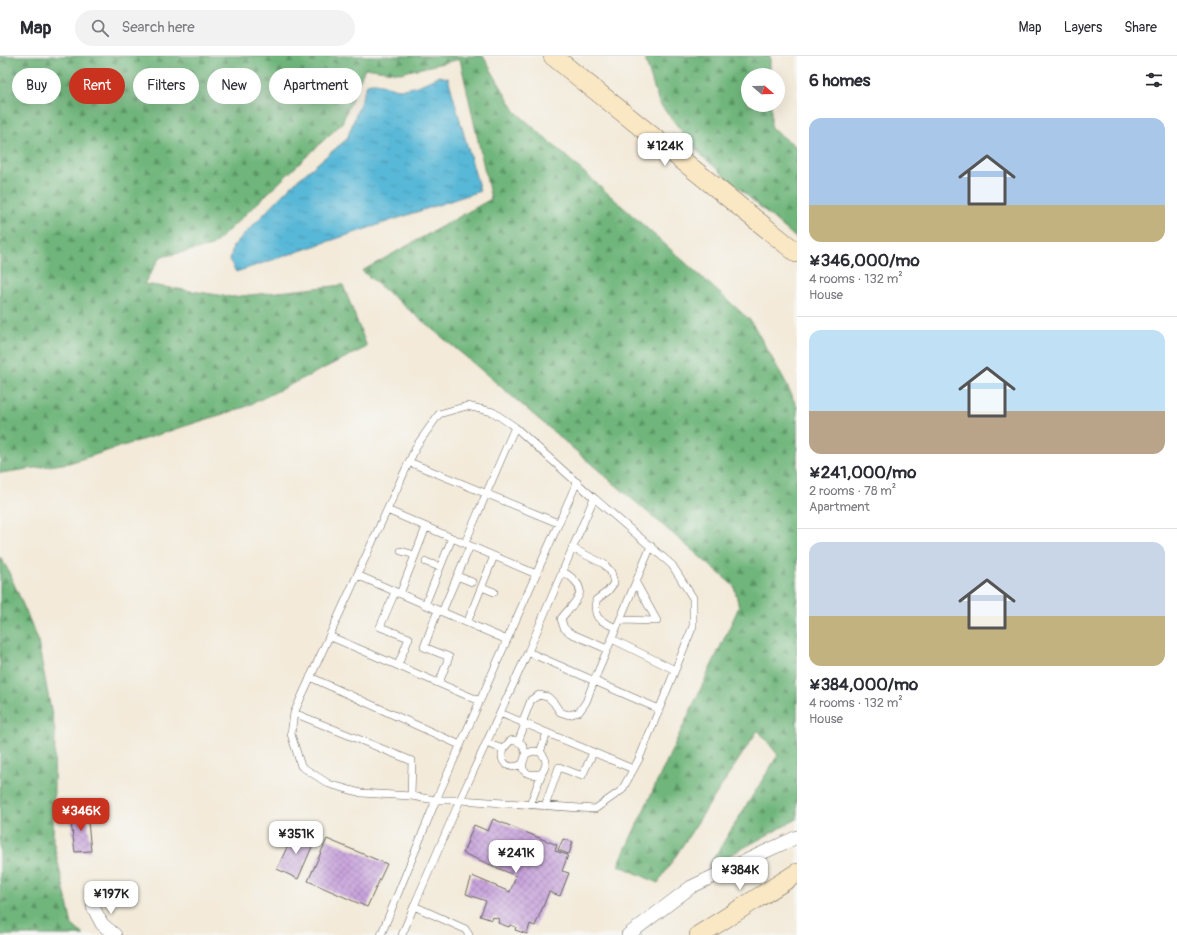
<!DOCTYPE html>
<html lang="en">
<head>
<meta charset="utf-8">
<style>
	body { margin:0; font-family:Pangolin,sans-serif; background:#f2f2f3; color:#2b2b33; height:100vh; display:flex; flex-direction:column; font-size:15px; white-space:nowrap }
	* { box-sizing:border-box; margin:0 }
	p { font-size:13px; color:#7c7c81 }
	.icon { flex:none; width:22px; height:22px; fill:none; stroke:currentColor; stroke-width:2; stroke-linecap:round; stroke-linejoin:round }
	.map { position:relative; flex:1; overflow:hidden }
	.sheet { display:flex; flex-direction:column; background:#fff; width:380px }
	.sheet>* { flex:none }
	.hud { position:absolute; left:12px; top:12px; width:380px; height:36px; display:flex; gap:8px }
	.needle { width:26px; rotate:109deg }
	.fabs { position:absolute; left:741px; top:12px; display:grid; gap:8px }
	.fabs a { display:grid; place-items:center; width:44px; height:44px; border-radius:50%; background:#fff; box-shadow:0 4px 16px #0002; font-size:20px }
	.price { position:absolute; translate:-50% -34px; padding:0 9px; border-radius:8px; background:#fff; color:#222; font-size:13px; line-height:26px; filter:drop-shadow(0 1px 2px #0008) }
	.price::after { content:''; position:absolute; left:50%; top:24px; width:12px; height:9px; margin-left:-6px; background:inherit; clip-path:polygon(0 0,100% 0,50% 100%) }
	.price.selected { background:#c8321e; color:#fff }
	ul { padding:0; list-style:none }
	li { display:grid; align-content:center; gap:8px; height:212px; padding:0 12px }
	li+li { border-top:1px solid #e1e1e2 }
	li span { display:grid; place-items:center; height:124px; border-radius:12px; color:#555 }
	li>.icon { margin-inline-start:auto }
	span .icon { width:72px; height:72px; fill:#fffc; stroke-width:1 }
	li b { font-size:17px }
	h2 { display:flex; justify-content:space-between; align-items:center; height:48px; padding:0 12px; font-size:17px }
	.tag { padding:0 14px; border-radius:18px; background:#fff; box-shadow:0 4px 16px #0002; font-size:14px; line-height:36px }
	.tag.selected { background:#c8321e; color:#fff }
	header { display:flex; align-items:center; gap:24px; box-sizing:border-box; height:56px; padding:0 20px; background:#fff; border-bottom:1px solid #e1e1e2 }
	header strong { font-size:19px }
	nav { display:flex; gap:22px; margin-inline-start:auto; font-size:14px }
	.search { width:280px; height:36px; background:#f2f2f3; display:flex; align-items:center; gap:10px; box-sizing:border-box; padding:0 14px; border-radius:22px; color:#7c7c81; font-size:15px }
	main { display:flex; flex:1; min-height:0 }
	.map>svg:first-child { display:block }
	.forest { fill:url(#forest-firs); stroke:#46694c }
	.water { fill:url(#water-ripples); stroke:#3a6a7a }
	.building { fill:url(#building-cross-hatch) }
	.lines { fill:none; stroke-linecap:round; stroke-linejoin:round }
	.lane-casing { stroke:#67645e; stroke-width:8 }
	.street-casing { stroke:#67645e; stroke-width:14 }
	.secondary-casing { stroke:#67645e; stroke-width:20 }
	.lane { stroke:#fff; stroke-width:7 }
	.street { stroke:#fff; stroke-width:13 }
	.secondary { stroke:#fae7c3; stroke-width:19 }
</style>
</head>
<body>
<header>
<strong>Map</strong>
<div class="search"><svg class="icon" aria-label="search" viewBox="0 0 24 24"><circle cx="10" cy="10" r="6"/><path d="M15 15l6 6"/></svg>Search here</div>
<nav><a>Map</a><a>Layers</a><a>Share</a></nav>
</header>
<main>
<div class="map">
<svg width="797" height="879" viewBox="0 0 797 879">
	<defs>
		<pattern id="forest-firs" width="22" height="20" patternUnits="userSpaceOnUse"><rect width="22" height="20" fill="#6fb67b"/><path d="M5 1l3.5 6h-7zM16 11l3.5 6h-7z" fill="#5a9364"/></pattern>
		<pattern id="water-ripples" width="26" height="14" patternUnits="userSpaceOnUse"><rect width="26" height="14" fill="#59b8d7"/><path d="M2 4q2-2 4 0t4 0M15 11q2-2 4 0t4 0" fill="none" stroke="#4995ae"/></pattern>
		<pattern id="building-cross-hatch" width="8" height="8" patternUnits="userSpaceOnUse"><rect width="8" height="8" fill="#c8a3dc"/><path d="M0 0l8 8M0 8l8-8" fill="none" stroke="#a284b2"/></pattern>
	</defs>
	<rect width="100%" height="100%" fill="#f6f6f2"/>
	<filter id="ink" filterUnits="userSpaceOnUse"><feTurbulence type="fractalNoise" baseFrequency=".025" numOctaves="2"/><feDisplacementMap in="SourceGraphic" scale="8" xChannelSelector="R" yChannelSelector="G"/><feConvolveMatrix kernelMatrix="1 2 1 2 8 2 1 2 1" color-interpolation-filters="sRGB"/></filter>
	<filter id="wash" filterUnits="userSpaceOnUse"><feTurbulence type="fractalNoise" baseFrequency=".012" numOctaves="4" result="noise"/><feDisplacementMap in="SourceGraphic" scale="16" xChannelSelector="R" yChannelSelector="G"/><feGaussianBlur stdDeviation="0.9" result="paint"/><feColorMatrix in="noise" values="0 0 0 0 0 0 0 0 0 0 0 0 0 0 0 0 0 1.4 0 .05"/><feComposite in="paint" operator="in"/></filter>
	<g filter="url(#wash)">
		<rect width="100%" height="100%" fill="#f3ead9"/>
		<path class="forest" d="M0,0H483L515,55L751,265L784,323L797,351V763L708,811L778,699L758,674L658,827L618,809L739,551L734,530L466,301L362,215L491,143L460,3L400,17L365,12L342,67L212,190L160,201L144,228L232,241L343,229L367,291L245,351L69,407L0,417Z
			M644,0H770V19H748V49H771V72L797,91V183L701,99L659,47Z
			M0,501L7,512L37,581L55,675L53,784L72,869L84,879H0Z"/>
		<path class="water" d="M439,20L448,22L480,135L236,216L230,205L233,190L294,127L347,83L367,28C379,24 388,32 400,33C414,33 427,26 439,20Z"/>
		<g id="blocks">
			<path class="building" d="M87,756L91,795L75,796L70,759Z
				M493,763L557,789L555,795L568,799L562,815L569,817L560,840L549,836L535,870L530,868L527,878L515,874L516,871L510,869L509,871L498,867L499,863L493,861L492,864L480,860L486,845L466,838L472,820L510,836L516,820L463,797L474,769L488,775Z
				M294,776L315,784L298,823L277,813Z
				M327,783L387,808L367,851L308,825Z
				M563,783L573,786L569,798L558,794Z"/>
		</g>
	</g>
	<g filter="url(#ink)">
		<use href="#blocks" fill-opacity="0" stroke="#67645e" stroke-width="1"/>
		<g class="lines">
			<defs>
				<path id="lane" d="M467,350L493,356L515,371L594,442L672,509L693,542V570L639,703L622,734L595,753L460,744H436L411,740L361,737L329,728L301,710L291,678L294,657L409,406L417,389L439,358Z
					M409,406L558,467
					M387,454L536,518
					M465,487L515,371
					M572,492L604,508L611,516L614,527L608,535L596,544C593,564 600,564 616,572
					M401,495L415,499
					M426,506L440,511
					M562,515C567,518 572,521 575,525C589,538 568,552 561,563L564,572L570,577L607,593
					M357,519L507,584
					M457,520L472,526
					M482,531L494,536
					M395,536L380,571L409,582L398,609
					M400,538L426,471
					M425,549L452,482
					M438,554L424,591L449,601L439,627
					M442,556L470,490
					M620,564L657,565L636,527
					M467,567L494,500
					M329,580L480,645
					M612,583L675,614
					M528,596L659,653
					M310,621L460,689
					M294,657L412,705L411,740
					M500,657L633,713
					M522,667L531,644L539,639L548,641L554,647L560,656L569,659L579,656L586,646L594,625L651,490
					M518,686L525,668
					M486,687L503,693C499,707 509,715 522,708
					M503,693L510,685L514,684L522,688L526,698
					M540,696L533,695L526,698C525,701 523,705 523,708C520,719 535,720 542,717C547,709 548,703 540,696L547,677
					M530,749L542,717
					M545,750L559,711L582,720L593,697
					M381,879L436,744L577,426
					M402,879L414,850
					M469,879L465,873L414,850L460,744L528,596L594,442"/>
				<path id="street" d="M93,851L102,868L115,879
					M628,879L691,831L760,798L797,781"/>
				<path id="secondary" d="M553,0L797,197
					M699,879L797,817"/>
			</defs>
			<use href="#lane" class="lane-casing"/>
			<use href="#street" class="street-casing"/>
			<use href="#secondary" class="secondary-casing"/>
			<use href="#lane" class="lane"/>
			<use href="#street" class="street"/>
			<use href="#secondary" class="secondary"/>
		</g>
	</g>
</svg>
<div class="fabs">
<a><svg class="needle" viewBox="-14 -14 28 28"><path d="M0-13l5 13h-10z" fill="#e53935"/><path d="M0 13l5-13h-10z" fill="#7c7c81"/></svg></a>
</div>
<b class="price" style="left:665px;top:111px">¥124K</b>
<b class="price selected" style="left:81px;top:776px">¥346K</b>
<b class="price" style="left:296px;top:799px">¥351K</b>
<b class="price" style="left:516px;top:818px">¥241K</b>
<b class="price" style="left:740px;top:835px">¥384K</b>
<b class="price" style="left:111px;top:859px">¥197K</b>
<div class="hud">
<a class="tag">Buy</a>
<a class="tag selected">Rent</a>
<a class="tag">Filters</a>
<a class="tag">New</a>
<a class="tag">Apartment</a>
</div>
</div>
<section class="sheet">
<h2>6 homes<svg class="icon" aria-label="filters" viewBox="0 0 24 24"><path d="M4 7h16M4 17h16"/><circle cx="9" cy="7" r="2"/><circle cx="15" cy="17" r="2"/></svg></h2>
<ul>
<li><span style="background:linear-gradient(#a9c7e8 70%,#c2b280 0)"><svg class="icon" aria-label="home" viewBox="0 0 24 24"><path d="M3 11l9-7 9 7M6 9v11h12V9"/></svg></span><div><b>¥346,000/mo</b><p>4 rooms · 132 m²</p><p>House</p></div></li>
<li><span style="background:linear-gradient(#bfe0f5 65%,#b9a48a 0)"><svg class="icon" aria-label="home" viewBox="0 0 24 24"><path d="M3 11l9-7 9 7M6 9v11h12V9"/></svg></span><div><b>¥241,000/mo</b><p>2 rooms · 78 m²</p><p>Apartment</p></div></li>
<li><span style="background:linear-gradient(#c9d6e8 60%,#c2b280 0)"><svg class="icon" aria-label="home" viewBox="0 0 24 24"><path d="M3 11l9-7 9 7M6 9v11h12V9"/></svg></span><div><b>¥384,000/mo</b><p>4 rooms · 132 m²</p><p>House</p></div></li>
</ul>
</section>
</main>
</body>
</html>
